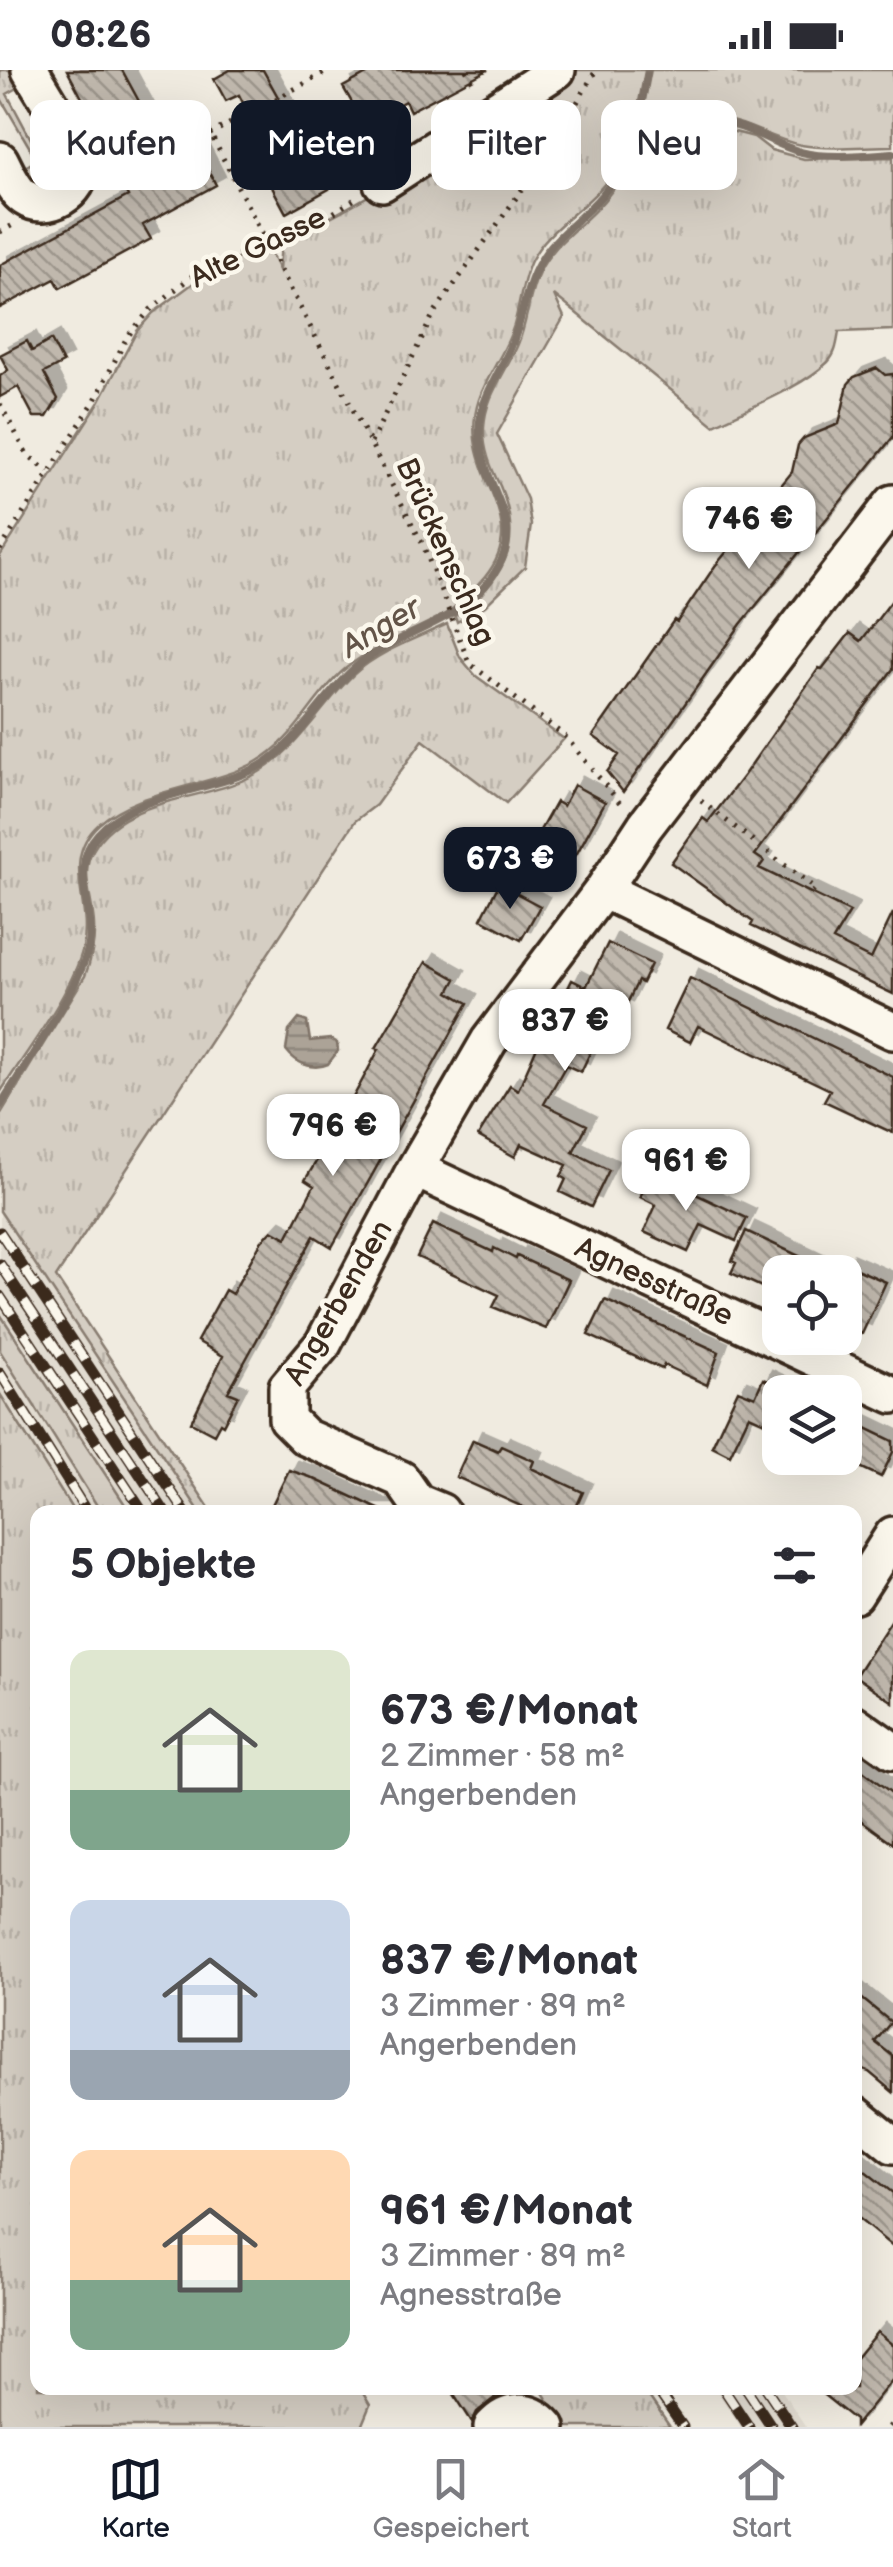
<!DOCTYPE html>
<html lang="de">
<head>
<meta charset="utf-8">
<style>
	body { margin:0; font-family:"Balsamiq Sans",sans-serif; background:#f7f7f7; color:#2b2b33; height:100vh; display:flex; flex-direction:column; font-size:38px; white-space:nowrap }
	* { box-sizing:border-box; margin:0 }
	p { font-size:32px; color:#7c7c81 }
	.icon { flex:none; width:55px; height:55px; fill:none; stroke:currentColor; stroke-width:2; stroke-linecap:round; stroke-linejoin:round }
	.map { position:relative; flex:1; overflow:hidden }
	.drawer { position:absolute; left:30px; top:1435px; width:832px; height:890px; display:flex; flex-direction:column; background:#fff; border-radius:20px; box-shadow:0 10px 40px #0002 }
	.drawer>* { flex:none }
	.hud { position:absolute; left:30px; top:30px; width:835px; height:90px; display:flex; gap:20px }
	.controls { position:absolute; left:762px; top:1185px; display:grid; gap:20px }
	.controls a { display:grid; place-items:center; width:100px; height:100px; border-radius:20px; background:#fff; box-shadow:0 10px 40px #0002; font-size:50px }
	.price { position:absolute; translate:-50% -85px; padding:0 22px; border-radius:20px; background:#fff; color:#222; font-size:32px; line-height:65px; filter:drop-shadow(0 2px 5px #0008) }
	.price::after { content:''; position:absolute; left:50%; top:60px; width:30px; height:22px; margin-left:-15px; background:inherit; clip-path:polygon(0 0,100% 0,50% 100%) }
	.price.current { background:#111827; color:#fff }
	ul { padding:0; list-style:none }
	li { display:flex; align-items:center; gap:30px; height:250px; padding:0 40px }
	li span { display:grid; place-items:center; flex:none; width:280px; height:200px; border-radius:20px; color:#555 }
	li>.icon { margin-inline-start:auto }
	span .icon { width:120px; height:120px; fill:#fffc; stroke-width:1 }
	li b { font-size:42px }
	h2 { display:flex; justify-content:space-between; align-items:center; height:120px; padding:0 40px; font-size:42px }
	.pill { padding:0 35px; border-radius:20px; background:#fff; box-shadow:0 10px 40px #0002; font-size:35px; line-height:90px }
	.pill.current { background:#111827; color:#fff }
	.status { display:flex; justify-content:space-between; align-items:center; height:70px; padding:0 50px; background:#fff; direction:ltr }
	.status svg { height:28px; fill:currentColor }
	.menu { display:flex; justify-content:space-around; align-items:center; height:140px; border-top:2px solid #e1e1e2; background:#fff; font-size:28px; color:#7c7c81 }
	.menu a { display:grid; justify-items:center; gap:5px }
	.menu .current { color:#111827 }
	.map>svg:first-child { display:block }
	.built { fill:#e2dcd1 }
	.grass { fill:url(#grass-tufts); stroke:#887c70; stroke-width:2.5 }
	.water { fill:url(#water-rules); stroke:#7f7367; stroke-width:2.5 }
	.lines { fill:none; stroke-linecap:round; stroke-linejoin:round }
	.stream { stroke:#7f7367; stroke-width:8 }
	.building { fill:url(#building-back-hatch); stroke:#3b2a1e; stroke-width:2.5; filter:url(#shadow) }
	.minor-casing { stroke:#3b2a1e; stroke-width:42 }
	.path { stroke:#3b2a1e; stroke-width:5; stroke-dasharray:2.5 8; stroke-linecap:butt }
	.minor { stroke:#fbf7ec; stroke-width:35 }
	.rail-casing { stroke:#3b2a1e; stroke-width:11 }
	.rail { stroke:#fbf7ec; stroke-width:8; stroke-dasharray:22; stroke-linecap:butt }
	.labels { text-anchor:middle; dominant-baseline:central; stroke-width:9; stroke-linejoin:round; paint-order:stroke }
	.street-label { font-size:30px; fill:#3b2a1e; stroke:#fbf7ec }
	.water-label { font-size:32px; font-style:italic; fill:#635448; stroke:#fbf7ec }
</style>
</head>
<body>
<div class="status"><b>08:26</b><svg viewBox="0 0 49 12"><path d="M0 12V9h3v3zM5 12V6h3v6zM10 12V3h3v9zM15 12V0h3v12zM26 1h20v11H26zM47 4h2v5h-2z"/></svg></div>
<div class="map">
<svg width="893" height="2357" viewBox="0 0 893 2357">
	<defs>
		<pattern id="grass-tufts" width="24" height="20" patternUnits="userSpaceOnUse" patternTransform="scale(2.5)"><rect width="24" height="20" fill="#d5cec3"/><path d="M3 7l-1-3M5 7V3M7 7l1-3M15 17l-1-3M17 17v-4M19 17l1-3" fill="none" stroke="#b8b1a7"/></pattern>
		<pattern id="water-rules" width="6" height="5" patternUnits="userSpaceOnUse" patternTransform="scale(2.5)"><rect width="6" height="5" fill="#aca397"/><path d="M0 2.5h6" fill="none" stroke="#8d857b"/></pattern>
		<pattern id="building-back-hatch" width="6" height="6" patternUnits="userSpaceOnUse" patternTransform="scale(2.5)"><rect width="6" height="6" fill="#c0b8ad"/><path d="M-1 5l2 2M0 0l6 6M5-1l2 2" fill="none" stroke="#9d968c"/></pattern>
		<filter id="shadow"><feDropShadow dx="9" dy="-9" stdDeviation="0" flood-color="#0004"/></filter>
	</defs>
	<rect width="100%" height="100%" fill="#f0ebe0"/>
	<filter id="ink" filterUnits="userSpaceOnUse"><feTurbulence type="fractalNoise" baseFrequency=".01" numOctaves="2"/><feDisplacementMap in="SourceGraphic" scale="20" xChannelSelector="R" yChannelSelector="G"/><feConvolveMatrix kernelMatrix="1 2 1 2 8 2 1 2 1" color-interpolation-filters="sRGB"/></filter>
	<g filter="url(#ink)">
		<path class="built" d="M0,1141L200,1442H130L0,1244Z
			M0,1281L38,1342L101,1442H74L0,1324Z
			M715,2318H780L806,2357H741Z"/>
		<path class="grass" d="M0,0H18L25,14L7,24L41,88L60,78L68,98L44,122L18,101L37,90L0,27Z
			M566,0H893V76C864,76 830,80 801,75C757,66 734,38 683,52C665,57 642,68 628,80C619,88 614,102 606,112C585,139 548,158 532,189C522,208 520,235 514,255C501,297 469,322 475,369C481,420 526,457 485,507C475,519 459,534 446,544C416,566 378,571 345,599C312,627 295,671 256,692C211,717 138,719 99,754C59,790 93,833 83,877C73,922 25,983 0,1023V486L99,332L137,261L153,243L211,200L267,176L279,200L281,172C381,125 473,60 566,0Z
			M703,60H727L754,67L771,80L804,89L893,87V260L839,262C837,273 836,284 828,292C801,318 748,338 714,355L554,225L564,247L497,364L527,429L531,455L525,497L485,536L457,552L455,546C502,507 526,478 500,416C491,398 483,379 484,358C485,326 506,303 518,274C528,251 528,224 540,201C553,173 582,156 601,134C617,116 632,91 653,78C669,69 686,65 703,60Z
			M447,554L460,587L476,606L564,669L506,733L423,670L376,735L355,751L56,1207L212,1442H200L0,1141V1045L85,906C92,888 95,873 94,854C93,833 82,806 90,786C116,727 201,732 250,707C295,685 318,639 353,605C379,581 415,569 447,554Z
			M0,1244L16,1268L130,1442H101L0,1281Z
			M0,1324L74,1442H38V2318H360L370,2335L361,2357H0Z
			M540,2318H643L670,2357H565Z"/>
		<path class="water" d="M299,949L307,952L310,971L330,969L337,973L338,981L328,994C312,1001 296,993 286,980L289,961Z"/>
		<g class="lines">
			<path class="stream" d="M631,88L648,0
				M0,1036C24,996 82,916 89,874C95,836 68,797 98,764C137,720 212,723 260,696C300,673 321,627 356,597C395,563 450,556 485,516C534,459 487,429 480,372C475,336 496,310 510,279C523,251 524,219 540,192C552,170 574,154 592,136C607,122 617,104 631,88C651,66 685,55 714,53C747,52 770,74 801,82C828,89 865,85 893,83"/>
		</g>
		<path class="building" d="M67,0H122L148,48L105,71Z
			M230,0H263L329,119L286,143L246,69L258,63L239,25L226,31L214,9Z
			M374,0H488L410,41L405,31L353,60L343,42L354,36L343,17Z
			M188,74L195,89L201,86L216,115L143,155L151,169L60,218L55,209L0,238V195L128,126L120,112Z
			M51,270L63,293L44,303L58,329L47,347H34L18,317L0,327V306L8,300L0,285L27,271L32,281Z
			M877,298L885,305L893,304V367L741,554L623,722L607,702L619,685L593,666L674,550L677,552L715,496L792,402L798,375L804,368L839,354L848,314L854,307Z
			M893,529V599L755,785L764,791L759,798L850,842L833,870L871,889L893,843V924L751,856L753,852L671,793L703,748L708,752L744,705L819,598L822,599L850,563L861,571Z
			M574,715L605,732L576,785L538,764L556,732L563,736Z
			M499,814L540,836L521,870L481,849Z
			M608,873L651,894L642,913L638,911L624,940L613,934L581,1002L566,995L544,1034L587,1055L573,1082L609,1100L591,1137L560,1122L566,1109L561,1106L567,1095L521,1074L515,1087L478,1066L510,1015L518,1020L550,947L553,948L572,910L586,917Z
			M426,892L456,909L449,922L468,933L332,1177L314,1166L228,1322L238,1326L223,1355L220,1353L214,1364L191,1352L223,1286L197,1271L225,1220L232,1224L261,1172L272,1160L287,1168L314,1116L305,1110L322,1082L319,1080L336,1048L341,1050L379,979L376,978Z
			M690,908L893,1007V1063L824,1031L830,1020L698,956L690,972L665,960Z
			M651,1103L747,1148L736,1171L701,1155L688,1182L644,1162L656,1135L640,1127Z
			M433,1154L493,1182L494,1178L516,1189L517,1186L569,1210L546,1259L493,1237L499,1225L417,1187Z
			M746,1161L833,1202H774L766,1219L731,1203L736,1193L732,1191Z
			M845,1194L886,1212L862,1264L845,1257Z
			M605,1230L719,1282L707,1315L664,1295L662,1299L588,1265Z
			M763,1309L780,1317V1359L749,1345L730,1385L712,1376L738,1320L755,1327Z
			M845,1348L893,1371V1382L881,1407L845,1390Z
			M473,1370L498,1381L501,1376L534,1391L531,1398L583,1422L574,1442H534L456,1407Z
			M289,1400L310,1407L385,1442H282L271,1437Z
			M893,1548V1632L855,1606Z
			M855,1695L893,1724V1773L855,1746Z
			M855,1923L891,1952L875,1972L893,1986V2022L869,2002L855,1997Z
			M855,2093L893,2123V2177L855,2146Z
			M877,2262L893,2275V2309L855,2356V2350L815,2318H855V2289Z
			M450,2318H528L493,2329L477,2342L472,2352Z"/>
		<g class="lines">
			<defs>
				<path id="minor" d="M0,90C7,103 13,120 25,128C47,143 82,122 80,96C79,77 41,19 30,0
					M382,113L557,0
					M603,820L893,961
					M415,1099L893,1325
					M441,1442L417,1432L401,1409L305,1367L287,1349V1317L323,1274L415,1099L489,971L603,820L645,756L893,433
					M855,1525L893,1465
					M855,1654L893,1681
					M855,2044L893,2075
					M492,2357C508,2339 530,2338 547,2357"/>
			</defs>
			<use href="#minor" class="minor-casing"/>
			<path class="path" d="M466,0L475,16
				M210,64L330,0
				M107,91L180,52L191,49L207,57L423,475L469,593L565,666L624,738
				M0,162L15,154
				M0,334L27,384L48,402
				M371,373L434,243L546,86L596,0
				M0,480L95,330L127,267L150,240L197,202L325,148L358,127
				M701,731L816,819L812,823
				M889,2357L893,2352"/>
			<use href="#minor" class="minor"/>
			<defs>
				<path id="rail" d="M0,1162L185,1442
					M0,1194L165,1442
					M0,1226L143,1442
					M0,1303L87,1442
					M656,2318L683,2357
					M723,2318L749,2357
					M746,2318L772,2357
					M766,2318L792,2357"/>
			</defs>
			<use href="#rail" class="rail-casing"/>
			<use href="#rail" class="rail"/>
		</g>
	</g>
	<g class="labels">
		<g class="street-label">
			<text transform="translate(258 178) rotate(-26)">Alte Gasse</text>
			<text transform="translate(445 482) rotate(66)">Brückenschlag</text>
			<text transform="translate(654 1212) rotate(25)">Agnesstraße</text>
			<text transform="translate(339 1233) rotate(-60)">Angerbenden</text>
		</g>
		<g class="water-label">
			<text transform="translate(381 558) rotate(-31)">Anger</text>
		</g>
	</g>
</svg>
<div class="controls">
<a><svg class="icon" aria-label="locate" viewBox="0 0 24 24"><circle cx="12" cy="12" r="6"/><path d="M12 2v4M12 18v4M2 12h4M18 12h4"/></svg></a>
<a><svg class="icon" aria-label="layers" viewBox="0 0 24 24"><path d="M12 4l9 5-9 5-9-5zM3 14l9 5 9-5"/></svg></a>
</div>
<b class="price" style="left:749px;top:502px">746 €</b>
<b class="price current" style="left:510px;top:842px">673 €</b>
<b class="price" style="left:565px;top:1004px">837 €</b>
<b class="price" style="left:333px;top:1109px">796 €</b>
<b class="price" style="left:686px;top:1144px">961 €</b>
<div class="hud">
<a class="pill">Kaufen</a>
<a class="pill current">Mieten</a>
<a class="pill">Filter</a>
<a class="pill">Neu</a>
</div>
<section class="drawer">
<h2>5 Objekte<svg class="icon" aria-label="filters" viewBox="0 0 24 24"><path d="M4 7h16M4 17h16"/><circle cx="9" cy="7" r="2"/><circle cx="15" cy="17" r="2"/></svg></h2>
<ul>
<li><span style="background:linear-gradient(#dfe7d0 70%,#7fa58c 0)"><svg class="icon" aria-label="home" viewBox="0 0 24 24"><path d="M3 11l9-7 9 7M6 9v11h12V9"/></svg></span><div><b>673 €/Monat</b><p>2 Zimmer · 58 m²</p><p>Angerbenden</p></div></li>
<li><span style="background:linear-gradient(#c9d6e8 75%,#9aa5b1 0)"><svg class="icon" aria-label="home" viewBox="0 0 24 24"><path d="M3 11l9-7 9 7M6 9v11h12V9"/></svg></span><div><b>837 €/Monat</b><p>3 Zimmer · 89 m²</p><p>Angerbenden</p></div></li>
<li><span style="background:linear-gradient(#ffd9b3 65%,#7fa58c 0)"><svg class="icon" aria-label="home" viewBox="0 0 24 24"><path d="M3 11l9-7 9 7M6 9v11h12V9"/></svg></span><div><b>961 €/Monat</b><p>3 Zimmer · 89 m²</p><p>Agnesstraße</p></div></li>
</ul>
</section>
</div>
<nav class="menu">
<a class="current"><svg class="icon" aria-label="map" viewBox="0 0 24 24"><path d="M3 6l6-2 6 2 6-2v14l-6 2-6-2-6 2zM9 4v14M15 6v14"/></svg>Karte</a>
<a><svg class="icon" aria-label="saved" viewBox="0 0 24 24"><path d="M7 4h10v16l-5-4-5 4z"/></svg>Gespeichert</a>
<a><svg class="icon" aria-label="home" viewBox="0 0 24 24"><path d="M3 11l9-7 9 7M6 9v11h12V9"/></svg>Start</a>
</nav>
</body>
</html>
